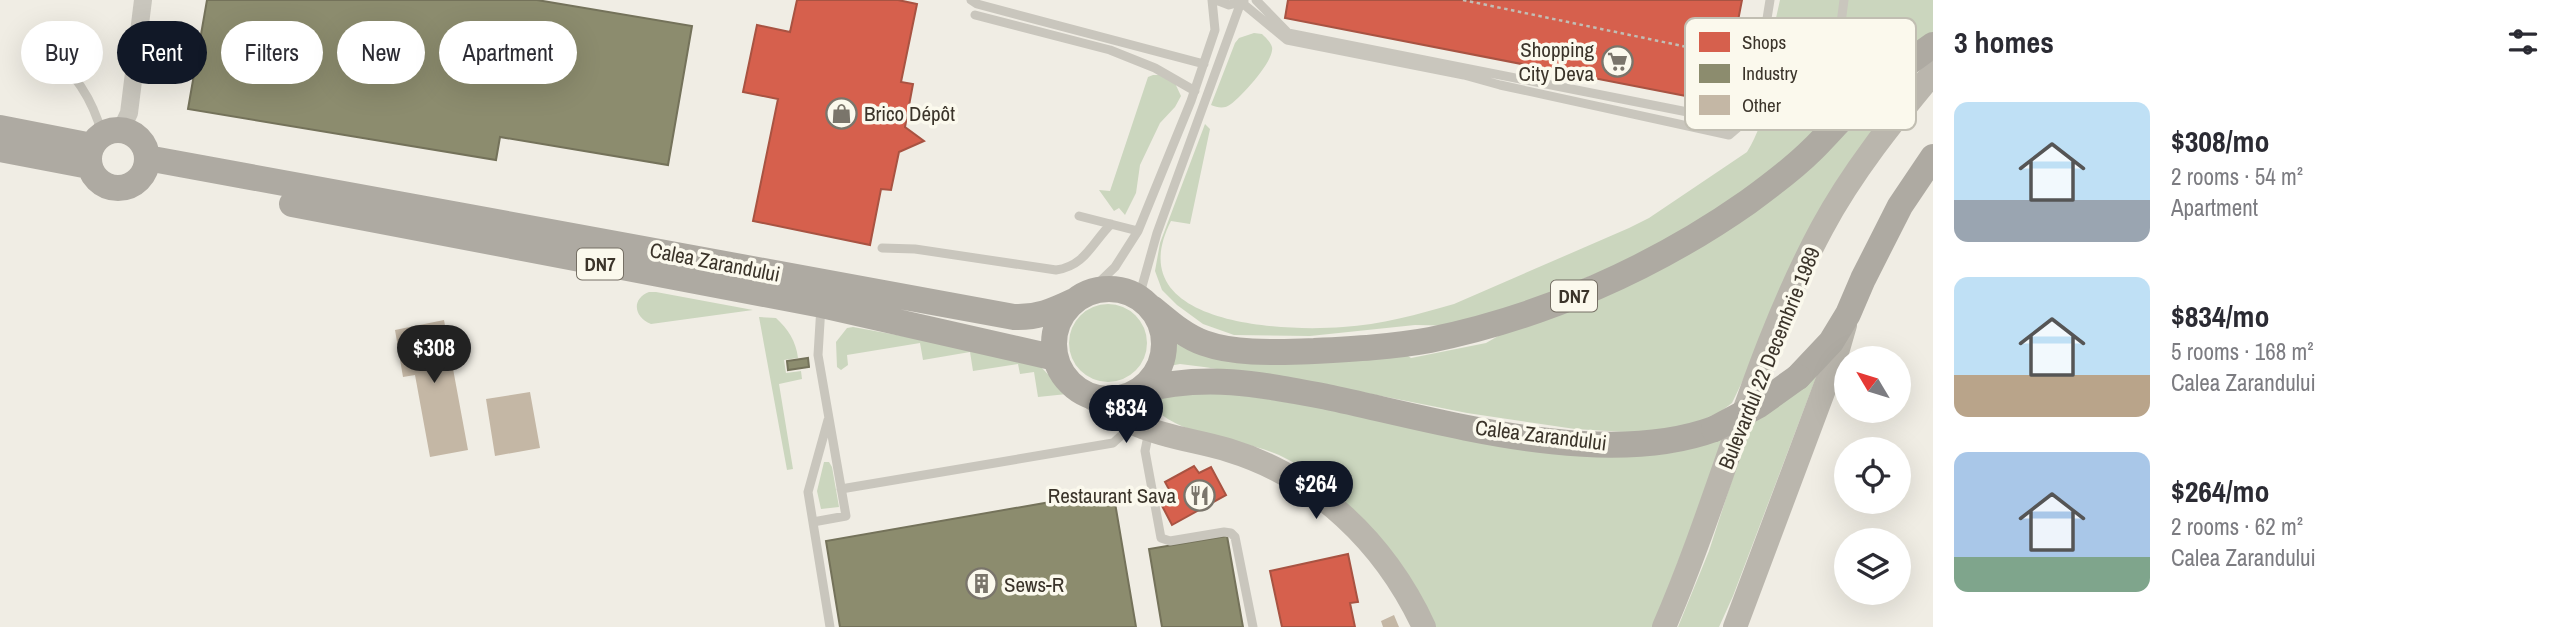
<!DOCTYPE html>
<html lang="en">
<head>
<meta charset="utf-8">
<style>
	body { margin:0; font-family:"Archivo Narrow",sans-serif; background:#f2f2f3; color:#2b2b33; height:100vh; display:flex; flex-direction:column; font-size:26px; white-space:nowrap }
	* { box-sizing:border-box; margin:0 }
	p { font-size:23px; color:#7c7c81 }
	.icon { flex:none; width:38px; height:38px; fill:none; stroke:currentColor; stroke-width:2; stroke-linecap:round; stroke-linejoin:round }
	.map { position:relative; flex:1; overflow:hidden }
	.panel { display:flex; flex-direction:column; background:#fff; width:630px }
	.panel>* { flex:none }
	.guide { position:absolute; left:21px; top:21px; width:665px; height:63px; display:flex; gap:14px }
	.needle { width:46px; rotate:308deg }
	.tools { position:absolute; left:1834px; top:346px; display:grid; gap:14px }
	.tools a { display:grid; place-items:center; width:77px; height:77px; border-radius:50%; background:#fff; box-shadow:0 7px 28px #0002; font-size:35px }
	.price { position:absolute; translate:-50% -60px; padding:0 16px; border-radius:24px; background:#111827; color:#fff; font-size:23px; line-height:46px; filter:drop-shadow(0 2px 4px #0008) }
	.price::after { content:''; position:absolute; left:50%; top:42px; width:21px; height:16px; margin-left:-10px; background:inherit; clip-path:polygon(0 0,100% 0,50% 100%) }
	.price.active { background:#222; color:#fff }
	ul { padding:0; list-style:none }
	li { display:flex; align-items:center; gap:21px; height:175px; padding:0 21px }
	li span { display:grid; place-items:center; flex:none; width:196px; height:140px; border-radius:14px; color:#555 }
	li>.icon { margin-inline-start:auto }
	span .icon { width:84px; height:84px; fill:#fffc; stroke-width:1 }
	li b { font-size:30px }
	h2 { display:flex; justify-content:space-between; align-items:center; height:84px; padding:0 21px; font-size:30px }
	.pill { padding:0 24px; border-radius:32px; background:#fff; box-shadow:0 7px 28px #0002; font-size:24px; line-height:63px }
	.pill.active { background:#111827; color:#fff }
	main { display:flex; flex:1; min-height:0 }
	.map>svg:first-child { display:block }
	.green { fill:#cbd6be }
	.shops { fill:#d6604d; stroke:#a85342; stroke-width:2 }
	.industry { fill:#8c8c6e; stroke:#74725a; stroke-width:2 }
	.building { fill:#c4b7a5 }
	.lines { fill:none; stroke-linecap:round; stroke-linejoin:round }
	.path { stroke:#c2beb5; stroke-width:2.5; stroke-dasharray:3.5 3.5; stroke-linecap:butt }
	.service { stroke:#c9c6bd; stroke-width:9 }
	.minor { stroke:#c9c6bd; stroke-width:18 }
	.secondary { stroke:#bab6ad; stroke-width:24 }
	.primary { stroke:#aeaaa2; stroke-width:26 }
	.primary-bridge { stroke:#aeaaa2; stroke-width:26 }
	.labels { text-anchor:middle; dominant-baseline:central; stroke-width:7; stroke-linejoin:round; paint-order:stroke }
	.shield { fill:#fbf9ed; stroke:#756f64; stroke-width:2 }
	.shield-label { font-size:19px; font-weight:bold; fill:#3b342a }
	.poi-label { font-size:21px; fill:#3b342a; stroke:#fbf9ed; text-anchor:end }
	.street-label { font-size:21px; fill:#3b342a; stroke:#fbf9ed }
	.key { fill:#fbf9ed; stroke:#c1beb2; stroke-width:2 }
	.key-label { font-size:19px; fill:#3b342a }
</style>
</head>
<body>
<main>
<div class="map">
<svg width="1933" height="627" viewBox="0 0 1933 627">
	<rect width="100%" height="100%" fill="#f0ede4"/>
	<path class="green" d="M1780,0H1933V48L1704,229L1469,326L1415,325L1310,336L1234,335L1203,324L1177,305L1162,290L1155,271L1160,243L1205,124L1210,129L1190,224L1171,221C1118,325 1281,332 1343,327C1380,325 1419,314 1454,304L1629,228L1649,218L1747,152C1769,118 1769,75 1773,35H1781L1783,19L1776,18Z
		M1254,33L1262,34C1265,37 1270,41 1272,47C1275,60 1242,96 1231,104C1225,109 1218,108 1211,105L1235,43L1239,38Z
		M1930,62L1755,355L1732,403L1720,412L1700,421L1661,431L1626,432L1575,429L1467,413L1341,388L1204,367L1180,364L1169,366L1176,349L1177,333L1401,351L1411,358L1486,343L1834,143Z
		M1153,75H1163L1173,79L1181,96L1175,107L1160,123L1140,165L1136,193L1125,215L1119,208L1114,211L1099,190L1110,191L1148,77Z
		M649,292H656L753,310L651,324C634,317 631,299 649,292Z
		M1069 343a39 39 0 1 1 78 0a39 39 0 1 1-78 0Z
		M759,317L776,318C788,329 796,341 798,358L784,360L786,373L801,371L802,379L779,384L793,469L787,470Z
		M853,327L1028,359L1040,366L1067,394L1038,397L1034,372L1020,374L1018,364L973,371L970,352L923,360L920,343L847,355L848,365L841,370L837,367L836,342L847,328Z
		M1823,359L1733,596L1719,627H1678L1709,551L1753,415Z
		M1174,384L1521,440L1728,432L1653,627H1435C1391,560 1355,491 1279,455C1241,438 1178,437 1151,405L1152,396Z
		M824,462H829L832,467L839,507L821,509L817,491Z"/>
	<path class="shops" d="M797,0H898L917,4L901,82L913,84L905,127L924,141L899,152L891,190L881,189L870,245L753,221L778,99L743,92L757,25L790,32Z
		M1288,0H1742L1722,103L1285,18Z
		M1194,466L1199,473L1211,467L1226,495L1172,525L1160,502L1172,495L1165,482Z
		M1348,554L1358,602L1350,603L1355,627H1282L1270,571Z"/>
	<path class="industry" d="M207,0H537L692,26L668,165L500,137L496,160L188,109Z
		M808,358L809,367L788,370L787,361Z
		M1113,491L1136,627H840L826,541Z
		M1227,536L1243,627H1162L1149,549Z"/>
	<path class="building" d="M444,320L468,450L430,457L415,375L403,377L395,330Z
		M530,392L540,448L495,456L486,399Z
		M1394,615L1399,627H1383L1381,621Z"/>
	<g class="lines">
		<path class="path" d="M1463,0L1692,48"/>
		<path class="service" d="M971,0L977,4L1204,64
			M1216,0L1229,5L1244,1
			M1256,0L1288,33L1743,123
			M1844,0L1841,23L1850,103
			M975,15L1110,50L1155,68L1195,91
			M1842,43L1871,67L1891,68
			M43,54C74,65 94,104 102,134
			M1079,216L1138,231
			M882,248L915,249L1056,270C1085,266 1092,243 1111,224
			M1088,293L1115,267L1138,231L1191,101L1215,30L1212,0
			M1139,297L1157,233L1241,2L1287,40L1464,75L1500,85L1729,135L1743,123L1753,105L1770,0
			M828,420L808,492L830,627
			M1149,431L1145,451L1161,538L1170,541L1224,532L1231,533L1235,537L1253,627
			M841,489L1113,443L1133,425
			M813,522L846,516L818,355L821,306"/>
		<path class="minor" d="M121,130L129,113L143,0"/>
		<path class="secondary" d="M1085,393C1103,405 1120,418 1140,426C1168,438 1199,441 1228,450C1317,477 1385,543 1424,627
			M1664,627C1721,496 1754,354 1822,228C1852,172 1893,121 1933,73
			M1735,627L1834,363L1845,325"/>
		<path class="primary" d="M0,128L92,146
			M89 159a29 29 0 1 1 58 0a29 29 0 1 1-58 0Z
			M0,149L89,166
			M147,158L1014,317C1037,318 1053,311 1074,301
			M292,204L822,305L1056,358
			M1054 344a55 55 0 1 1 110 0a55 55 0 1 1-110 0Z
			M1152,308C1168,321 1184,336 1204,343C1238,355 1278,352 1314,351C1353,349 1392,347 1430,340C1543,317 1654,268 1748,202C1770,186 1794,168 1813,149C1826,136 1837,123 1850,111C1876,87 1904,65 1933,45
			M1798,377L1831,342L1848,314L1863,279L1900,206L1933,157
			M1138,391C1205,373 1260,384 1327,397C1441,421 1602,470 1714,429"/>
		<path class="primary-bridge" d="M1714,429L1759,405L1798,377"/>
	</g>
	<defs>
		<symbol id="supermarket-ring" viewBox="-11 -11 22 22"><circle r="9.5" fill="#fbf9ed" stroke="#7a756b" stroke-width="1.5"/><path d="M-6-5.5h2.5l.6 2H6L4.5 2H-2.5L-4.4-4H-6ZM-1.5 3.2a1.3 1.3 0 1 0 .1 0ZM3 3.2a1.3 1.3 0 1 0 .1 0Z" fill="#7a756b"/></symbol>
		<symbol id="shop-ring" viewBox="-11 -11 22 22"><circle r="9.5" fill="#fbf9ed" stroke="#7a756b" stroke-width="1.5"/><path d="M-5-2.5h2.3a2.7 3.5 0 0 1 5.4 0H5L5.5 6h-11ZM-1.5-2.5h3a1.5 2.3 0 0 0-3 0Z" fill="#7a756b"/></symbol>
		<symbol id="restaurant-ring" viewBox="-11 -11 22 22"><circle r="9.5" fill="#fbf9ed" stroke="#7a756b" stroke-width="1.5"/><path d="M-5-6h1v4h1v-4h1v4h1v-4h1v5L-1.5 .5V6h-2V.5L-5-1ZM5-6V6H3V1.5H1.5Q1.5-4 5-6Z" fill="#7a756b"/></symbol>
		<symbol id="building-ring" viewBox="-11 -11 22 22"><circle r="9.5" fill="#fbf9ed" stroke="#7a756b" stroke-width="1.5"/><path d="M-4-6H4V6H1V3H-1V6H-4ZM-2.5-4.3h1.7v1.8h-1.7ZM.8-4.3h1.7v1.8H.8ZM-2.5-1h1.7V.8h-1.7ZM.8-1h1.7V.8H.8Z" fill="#7a756b"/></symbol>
	</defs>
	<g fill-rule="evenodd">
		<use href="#supermarket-ring" x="1600" y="44" width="35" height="35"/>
		<use href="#shop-ring" x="824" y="96" width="35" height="35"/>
		<use href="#restaurant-ring" x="1182" y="478" width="35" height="35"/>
		<use href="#building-ring" x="964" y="566" width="35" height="35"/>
	</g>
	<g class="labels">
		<g class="shield">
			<rect x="577" y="248.5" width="46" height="31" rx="5"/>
			<rect x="1551" y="280.5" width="46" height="31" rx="5"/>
		</g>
		<g class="shield-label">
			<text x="600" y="264">DN7</text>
			<text x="1574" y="296">DN7</text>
		</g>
		<g class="poi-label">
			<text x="1594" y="49">Shopping<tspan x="1594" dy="24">City Deva</tspan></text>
			<text x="864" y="113" text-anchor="start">Brico Dépôt</text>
			<text x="1176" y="495">Restaurant Sava</text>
			<text x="1004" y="584" text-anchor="start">Sews-R</text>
		</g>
		<g class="street-label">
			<text transform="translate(715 262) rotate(11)">Calea Zarandului</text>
			<text transform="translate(1769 358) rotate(-68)">Bulevardul 22 Decembrie 1989</text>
			<text transform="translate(1541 435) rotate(7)">Calea Zarandului</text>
		</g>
	</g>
	<rect x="1685" y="18" width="231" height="112" rx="10" class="key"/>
	<rect x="1699" y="32" width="31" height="20" fill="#d6604d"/>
	<rect x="1699" y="64" width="31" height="19" fill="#8c8c6e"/>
	<rect x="1699" y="95" width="31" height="20" fill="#c4b7a5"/>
	<g class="key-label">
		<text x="1742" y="49">Shops</text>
		<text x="1742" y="80">Industry</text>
		<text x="1742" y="112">Other</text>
	</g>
</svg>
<div class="tools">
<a><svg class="needle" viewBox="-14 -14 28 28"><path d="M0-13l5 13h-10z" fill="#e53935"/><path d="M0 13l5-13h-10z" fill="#7c7c81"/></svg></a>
<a><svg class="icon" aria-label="locate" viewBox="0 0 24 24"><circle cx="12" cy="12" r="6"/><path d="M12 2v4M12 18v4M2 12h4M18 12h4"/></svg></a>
<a><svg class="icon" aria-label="layers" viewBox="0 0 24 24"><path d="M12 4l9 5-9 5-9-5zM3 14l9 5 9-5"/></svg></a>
</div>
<b class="price active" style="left:434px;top:385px">$308</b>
<b class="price" style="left:1126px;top:445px">$834</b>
<b class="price" style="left:1316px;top:521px">$264</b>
<div class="guide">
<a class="pill">Buy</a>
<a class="pill active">Rent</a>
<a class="pill">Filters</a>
<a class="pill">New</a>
<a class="pill">Apartment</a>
</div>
</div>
<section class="panel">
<h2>3 homes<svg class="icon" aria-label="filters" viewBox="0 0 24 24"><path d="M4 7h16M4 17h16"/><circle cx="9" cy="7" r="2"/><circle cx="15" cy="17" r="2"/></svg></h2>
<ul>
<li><span style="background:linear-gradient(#bfe0f5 70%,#9aa5b1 0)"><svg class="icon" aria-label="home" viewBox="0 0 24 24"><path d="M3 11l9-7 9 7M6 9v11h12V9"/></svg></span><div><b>$308/mo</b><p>2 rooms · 54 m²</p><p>Apartment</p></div></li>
<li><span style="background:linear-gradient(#bfe0f5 70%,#b9a48a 0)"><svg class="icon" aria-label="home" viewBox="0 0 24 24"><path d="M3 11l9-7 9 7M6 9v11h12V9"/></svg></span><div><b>$834/mo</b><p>5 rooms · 168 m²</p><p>Calea Zarandului</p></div></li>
<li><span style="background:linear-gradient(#a9c7e8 75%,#7fa58c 0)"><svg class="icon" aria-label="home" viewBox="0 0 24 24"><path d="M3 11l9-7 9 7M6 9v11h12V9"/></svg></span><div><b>$264/mo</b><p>2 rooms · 62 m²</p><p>Calea Zarandului</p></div></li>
</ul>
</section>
</main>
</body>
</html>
